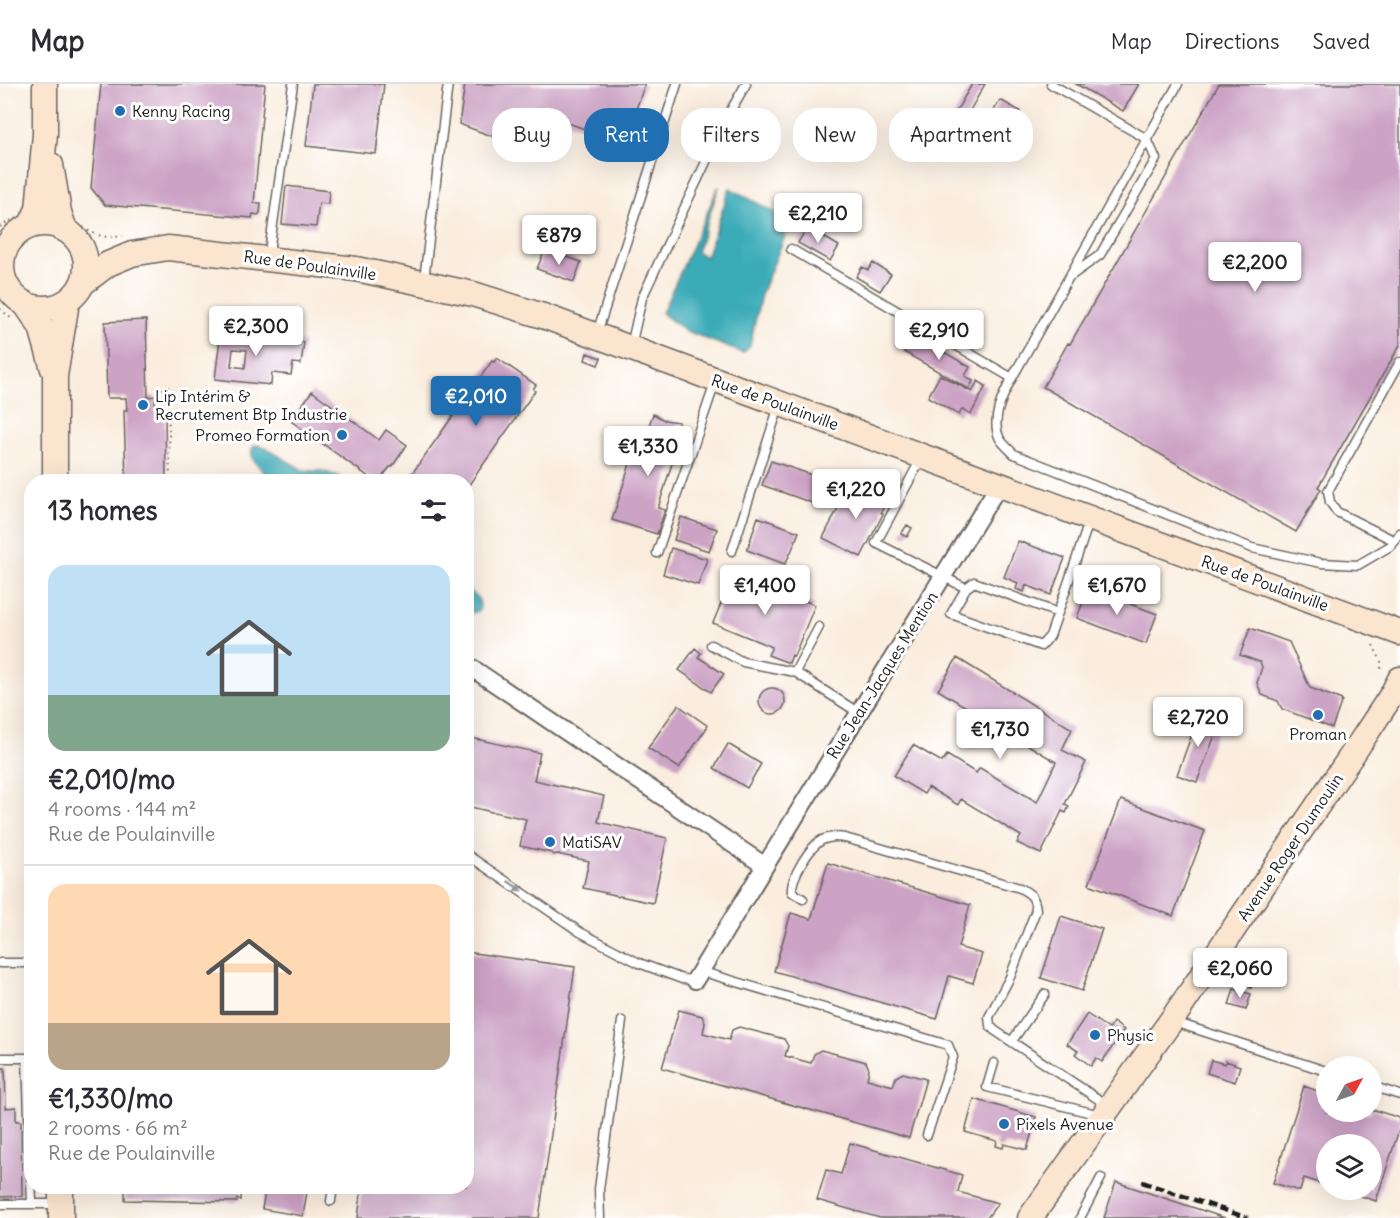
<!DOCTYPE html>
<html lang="en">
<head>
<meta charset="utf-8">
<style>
	body { margin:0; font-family:Delius,sans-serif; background:#f2f2f3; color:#2b2b33; height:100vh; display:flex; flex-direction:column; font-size:22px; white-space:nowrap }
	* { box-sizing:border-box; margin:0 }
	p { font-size:20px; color:#7c7c81 }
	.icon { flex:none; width:33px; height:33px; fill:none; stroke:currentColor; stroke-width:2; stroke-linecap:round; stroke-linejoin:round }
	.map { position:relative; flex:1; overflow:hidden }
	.panel { position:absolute; left:24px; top:390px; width:450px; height:720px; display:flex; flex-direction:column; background:#fff; border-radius:24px; box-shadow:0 6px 24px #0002 }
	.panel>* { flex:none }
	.guide { position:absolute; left:492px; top:24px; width:570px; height:54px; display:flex; gap:12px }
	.needle { width:39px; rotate:50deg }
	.fabs { position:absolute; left:1316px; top:972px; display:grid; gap:12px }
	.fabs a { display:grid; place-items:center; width:66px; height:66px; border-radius:50%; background:#fff; box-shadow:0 6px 24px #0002; font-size:30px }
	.price { position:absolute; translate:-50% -51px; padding:0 14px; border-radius:6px; background:#fff; color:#222; font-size:20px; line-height:39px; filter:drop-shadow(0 2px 3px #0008) }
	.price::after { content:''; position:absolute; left:50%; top:36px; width:18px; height:14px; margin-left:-9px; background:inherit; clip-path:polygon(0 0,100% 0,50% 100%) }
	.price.selected { background:#1f6fb2; color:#fff }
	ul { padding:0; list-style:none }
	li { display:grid; align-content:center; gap:12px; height:318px; padding:0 24px }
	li+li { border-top:2px solid #e1e1e2 }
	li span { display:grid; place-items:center; height:186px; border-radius:18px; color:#555 }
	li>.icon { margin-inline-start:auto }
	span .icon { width:108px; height:108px; fill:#fffc; stroke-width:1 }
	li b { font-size:26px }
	h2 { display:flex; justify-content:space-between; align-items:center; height:72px; padding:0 24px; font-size:26px }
	.tag { padding:0 21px; border-radius:24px; background:#fff; box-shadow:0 6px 24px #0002; font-size:21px; line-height:54px }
	.tag.selected { background:#1f6fb2; color:#fff }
	header { display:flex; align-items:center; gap:36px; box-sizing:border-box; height:84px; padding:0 30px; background:#fff; border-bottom:2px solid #e1e1e2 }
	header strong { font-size:28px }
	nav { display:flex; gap:33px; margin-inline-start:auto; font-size:21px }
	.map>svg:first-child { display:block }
	.water { fill:#3babb8; stroke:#2c646a; stroke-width:1.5 }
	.building { fill:#cca3c5; fill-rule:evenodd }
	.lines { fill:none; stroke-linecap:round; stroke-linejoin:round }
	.lane-casing { stroke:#6a6560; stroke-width:11 }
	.street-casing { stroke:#6a6560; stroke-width:20 }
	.secondary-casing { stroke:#6a6560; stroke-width:27 }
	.path { stroke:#6a6560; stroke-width:2; stroke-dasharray:1.5 4.5; stroke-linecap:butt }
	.lane { stroke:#fff; stroke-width:8 }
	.street { stroke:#fff; stroke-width:16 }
	.secondary { stroke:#fbe5cf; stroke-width:24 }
	.rail { stroke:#1c1c1c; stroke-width:4.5; stroke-dasharray:9 4.5; stroke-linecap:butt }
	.oneway { fill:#999 }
	.poi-dot { fill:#1f6fb2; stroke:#fff; stroke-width:2 }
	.labels { text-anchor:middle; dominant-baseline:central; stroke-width:6; stroke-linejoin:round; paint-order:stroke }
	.poi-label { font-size:16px; fill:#1c1c1c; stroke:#fff; text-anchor:start }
	.street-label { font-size:16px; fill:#1c1c1c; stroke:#fff }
</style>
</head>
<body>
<header>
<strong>Map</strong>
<nav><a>Map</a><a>Directions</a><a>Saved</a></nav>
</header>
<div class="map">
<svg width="1400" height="1134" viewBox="0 0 1400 1134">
	<rect width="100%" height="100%" fill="#fff"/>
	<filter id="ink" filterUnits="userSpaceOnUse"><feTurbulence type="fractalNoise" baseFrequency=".0167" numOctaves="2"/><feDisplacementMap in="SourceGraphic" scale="12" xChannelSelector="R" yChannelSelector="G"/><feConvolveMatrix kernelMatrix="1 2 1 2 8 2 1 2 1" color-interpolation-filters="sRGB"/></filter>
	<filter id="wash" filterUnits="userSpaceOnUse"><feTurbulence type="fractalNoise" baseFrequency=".008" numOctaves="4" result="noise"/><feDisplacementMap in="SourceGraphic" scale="24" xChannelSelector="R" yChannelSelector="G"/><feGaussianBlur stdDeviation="1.35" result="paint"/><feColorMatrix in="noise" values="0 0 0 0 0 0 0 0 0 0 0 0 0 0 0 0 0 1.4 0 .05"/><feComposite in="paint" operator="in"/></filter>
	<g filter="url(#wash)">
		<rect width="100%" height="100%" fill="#faedde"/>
		<path class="water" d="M719,102L697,168L706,173L730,104L788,136V145L761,210L750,262L743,269L684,246L662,229Z
			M256,361L266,364L304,387H321L338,392L344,397H271L252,374V364Z
			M467,505C476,512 482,514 479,527L472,529L467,528Z"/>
		<g id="blocks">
			<path class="building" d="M101,0H265L254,119H261L260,129L258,131L253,130L252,134L105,121L91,104Z
				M313,0H384L376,70L306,62Z
				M465,0H645L624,59L537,28L524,64L459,40Z
				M972,0H985L961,42L951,36Z
				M1076,0H1139L1123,27Z
				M1219,0H1400V261L1318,403L1321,405L1296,448L1043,303L1068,259L1070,260Z
				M1000,16L1020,27L998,63L979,52Z
				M286,102L329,107L328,120L319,119L316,143L282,140Z
				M807,143L839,162L830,177L798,159Z
				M545,165L581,178L574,198L537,185Z
				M873,179L891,190L880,207L856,193L862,183L868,186Z
				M146,236L148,313L155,312V325H165L166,398H126L124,326H127L126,314H107L105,238Z
				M221,246L295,254V257L304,258L301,280L293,279L291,291L272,289L271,301L215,295ZM233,265L247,266L245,284L231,282Z
				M914,251L970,283L965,292L973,297L969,305L904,268Z
				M587,269L601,274L598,281L585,276Z
				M497,274L536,301L533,305L535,307L466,405V398H406L492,277L494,278Z
				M940,291L972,308L978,297L986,302L971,330L962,325L959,331L928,313Z
				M312,307L379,356L386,346L407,361L392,383H390L383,392L388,396L387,398H376L291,337Z
				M653,330L664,336L679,338L673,355L678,357L674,367H676L658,424L665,426L657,450L612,436L638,355L642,357L646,347H647Z
				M771,377L824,395L815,420L762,401Z
				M853,401L867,405L875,409L886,418L881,428L883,430L861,473L823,454L845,410L848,411Z
				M681,433L717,445L709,467L674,456Z
				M758,433L799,448L791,468L785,480L747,466Z
				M907,441L912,444L907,453L901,450Z
				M1018,457L1065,474L1051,511L1026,501L1024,508L1016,505L1018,499L1004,493Z
				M671,464L707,475L698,501L663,490Z
				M734,488L815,521L794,572L792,571L789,579L768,571L772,563L713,539Z
				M1088,504L1157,530L1146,560L1077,534Z
				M1250,544L1289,558L1310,604L1342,616L1332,644L1282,625L1278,617L1262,611L1257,599L1262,583L1260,578L1240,571Z
				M695,564L701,569L698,573L724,590L711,608L679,586Z
				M957,574L1072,645L1062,666L1086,678L1065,720L1069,722L1066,729L1062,727L1041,770L1017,759L1021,752L961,715L958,721L928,703L924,710L894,692L913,661L942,678L947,671L976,689L980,684L1037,718L1056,678L938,606Z
				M759 617a13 13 0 1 1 26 0a13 13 0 1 1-26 0Z
				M678,621L708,642L679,684L648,664Z
				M1199,631L1220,638L1197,698L1177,691Z
				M471,654L540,669L534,696L604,712L598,738L667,754L653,819L620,812L618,813L615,811L583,804L589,777L557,770L554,771L552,769L520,762L526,735L494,728H491L488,727L466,722V673Z
				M728,660L761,680L747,704L714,684Z
				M1121,716L1205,747L1173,832L1089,800Z
				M828,779L970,821L958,863L982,870L973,899L949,892L937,935L774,887L791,829L811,835Z
				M1061,832L1102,845L1082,907L1041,894Z
				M466,868L575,883L539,1134H358L362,1102H466Z
				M1243,877L1258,881L1251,904L1237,899Z
				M1234,905L1251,910L1246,926L1229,921Z
				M679,926L702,932L705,939L703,949L729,956L732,946L739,943L784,955L788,962L785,972L811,979L814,970L821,966L866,978L869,985L867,995L893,1002L896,993L903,989L926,995L909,1054L662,984Z
				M1087,930L1109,945L1113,938L1124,946L1102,978L1096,974L1091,982L1075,970L1078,967L1067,960Z
				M1211,976L1225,980L1226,977L1240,982L1235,998L1207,989Z
				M0,984H5L6,1024L16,1023V1037H21L22,1112L0,1113Z
				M1304,1002L1326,1010V1028H1371V1025L1400,1034V1043L1376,1117L1341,1106H1371V1060H1326V1101L1304,1094L1300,1107L1273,1099Z
				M974,1015L1036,1033L1027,1066L1004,1060L1003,1064L996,1062L997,1057L965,1048Z
				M850,1059L962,1091L958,1108L998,1119L987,1134H880L817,1116L826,1086L841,1090Z
				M1116,1098L1225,1134H1104Z
				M125,1102H238V1108H241V1116L237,1115V1118L125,1116Z
				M266,1102H308L303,1132L262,1125Z"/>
		</g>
	</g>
	<g filter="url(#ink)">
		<use href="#blocks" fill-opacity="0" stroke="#6a6560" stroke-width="1.5"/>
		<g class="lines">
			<defs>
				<path id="lane" d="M1051,0L1147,55L1156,75L1100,171L1072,191
					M791,165L1012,294C1003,311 990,336 1000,355C1003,360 1010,366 1014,370L1252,464L1321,479L1358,481L1392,461L1400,449
					M270,172V161L293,0
					M424,196L448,0
					M597,249L677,0
					M631,262L642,214L728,31L746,0
					M1012,294L1178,0
					M922,373L876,459L966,504
					M1395,457L1337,428L1330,418L1328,407L1400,278
					M732,467L779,322
					M657,469L715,299
					M1058,529L974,498L966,504L951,530L1041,562L1050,552L1090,435
					M711,561L743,578L795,588L859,629
					M795,588L819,543
					M466,598L476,587
					M466,770L580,848L639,879L682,895L695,896
					M803,815L792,808C790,795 810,762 822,756C830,752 837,753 845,754L1020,804C1031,810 1035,813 1036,826L1010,893L989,933L990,941L994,946L1107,1021
					M0,879H32
					M700,887L948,961L953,973L927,1051
					M1174,938L1326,987
					M1012,957L1045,910
					M0,974H31
					M27,974L32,1119
					M994,979L987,1003L1100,1031
					M1371,1002L1400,1011
					M331,1117L333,1102
					M0,1120H60
					M600,1134L599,1105L622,937
					M1080,1134L1101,1094"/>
				<path id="street" d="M0,161L8,159
					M0,189L2,190
					M466,580L765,782
					M695,896L999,401"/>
				<path id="secondary" d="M51,81L59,128L65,146
					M2 182a42 42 0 1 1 84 0a42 42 0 1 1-84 0Z
					M30,142L38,125L45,50V0
					M83,199L108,180L132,170L168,164L356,185L473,210L546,233L1400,549
					M26,221L41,243L53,285
					M55,398V292L67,218
					M61,1134V1102
					M1030,1134L1171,937L1354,668L1391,612L1400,595"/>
			</defs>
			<use href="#lane" class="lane-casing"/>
			<use href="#street" class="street-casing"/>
			<use href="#secondary" class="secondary-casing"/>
			<path class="path" d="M0,143L11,136
				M83,143C97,153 106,154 123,152
				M0,225L12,235
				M162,305L168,303L170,398
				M1373,561L1381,577V589"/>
			<use href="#lane" class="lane"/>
			<use href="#street" class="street"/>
			<use href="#secondary" class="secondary"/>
			<path class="rail" d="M1142,1098L1248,1134"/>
		</g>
		<defs><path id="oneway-solid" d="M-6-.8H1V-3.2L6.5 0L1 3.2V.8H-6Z" transform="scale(1.5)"/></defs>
		<use class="oneway" href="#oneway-solid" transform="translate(515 802) rotate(34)"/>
	</g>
	<g class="poi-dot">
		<circle cx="120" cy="27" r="6"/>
		<circle cx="143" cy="321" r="6"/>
		<circle cx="342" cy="351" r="6"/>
		<circle cx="1318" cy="631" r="6"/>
		<circle cx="550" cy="758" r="6"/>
		<circle cx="1095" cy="951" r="6"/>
		<circle cx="1004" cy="1040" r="6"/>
	</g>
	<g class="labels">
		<g class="poi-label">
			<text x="132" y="27">Kenny Racing</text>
			<text x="155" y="312">Lip Intérim &amp;<tspan x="155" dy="18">Recrutement Btp Industrie</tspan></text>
			<text x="330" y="351" text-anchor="end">Promeo Formation</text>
			<text x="1318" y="650" text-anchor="middle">Proman</text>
			<text x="562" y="758">MatiSAV</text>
			<text x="1107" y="951">Physic</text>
			<text x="1016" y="1040">Pixels Avenue</text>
		</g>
		<g class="street-label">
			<text transform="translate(310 181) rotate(8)">Rue de Poulainville</text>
			<text transform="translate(775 318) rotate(20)">Rue de Poulainville</text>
			<text transform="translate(1265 499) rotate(20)">Rue de Poulainville</text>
			<text transform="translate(882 591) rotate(-58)">Rue Jean-Jacques Mention</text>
			<text transform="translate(1290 763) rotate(-56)">Avenue Roger Dumoulin</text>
		</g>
	</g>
</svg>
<div class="fabs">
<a><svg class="needle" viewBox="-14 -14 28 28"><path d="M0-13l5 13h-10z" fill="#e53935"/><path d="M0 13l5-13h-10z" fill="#7c7c81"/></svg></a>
<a><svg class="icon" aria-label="layers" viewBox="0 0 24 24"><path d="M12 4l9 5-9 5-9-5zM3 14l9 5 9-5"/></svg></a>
</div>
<b class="price" style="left:818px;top:160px">€2,210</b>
<b class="price" style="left:559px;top:182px">€879</b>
<b class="price" style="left:1255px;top:209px">€2,200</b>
<b class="price" style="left:256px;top:273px">€2,300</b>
<b class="price" style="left:939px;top:277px">€2,910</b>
<b class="price selected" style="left:476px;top:343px">€2,010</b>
<b class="price" style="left:648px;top:393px">€1,330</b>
<b class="price" style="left:856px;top:436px">€1,220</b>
<b class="price" style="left:765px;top:532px">€1,400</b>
<b class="price" style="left:1117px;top:532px">€1,670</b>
<b class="price" style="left:1198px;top:664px">€2,720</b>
<b class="price" style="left:1000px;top:676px">€1,730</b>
<b class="price" style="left:1240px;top:915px">€2,060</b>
<div class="guide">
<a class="tag">Buy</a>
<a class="tag selected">Rent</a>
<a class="tag">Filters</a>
<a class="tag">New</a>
<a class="tag">Apartment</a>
</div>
<section class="panel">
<h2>13 homes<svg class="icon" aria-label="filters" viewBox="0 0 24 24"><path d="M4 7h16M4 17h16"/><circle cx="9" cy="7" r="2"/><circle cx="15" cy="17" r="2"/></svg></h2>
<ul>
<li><span style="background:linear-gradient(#bfe0f5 70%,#7fa58c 0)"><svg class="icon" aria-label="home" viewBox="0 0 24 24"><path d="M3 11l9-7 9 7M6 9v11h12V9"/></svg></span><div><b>€2,010/mo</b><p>4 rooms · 144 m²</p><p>Rue de Poulainville</p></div></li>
<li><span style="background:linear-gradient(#ffd9b3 75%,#b9a48a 0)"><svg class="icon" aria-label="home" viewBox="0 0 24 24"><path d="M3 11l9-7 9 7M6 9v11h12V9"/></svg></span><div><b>€1,330/mo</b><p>2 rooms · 66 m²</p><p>Rue de Poulainville</p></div></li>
</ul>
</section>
</div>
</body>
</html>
